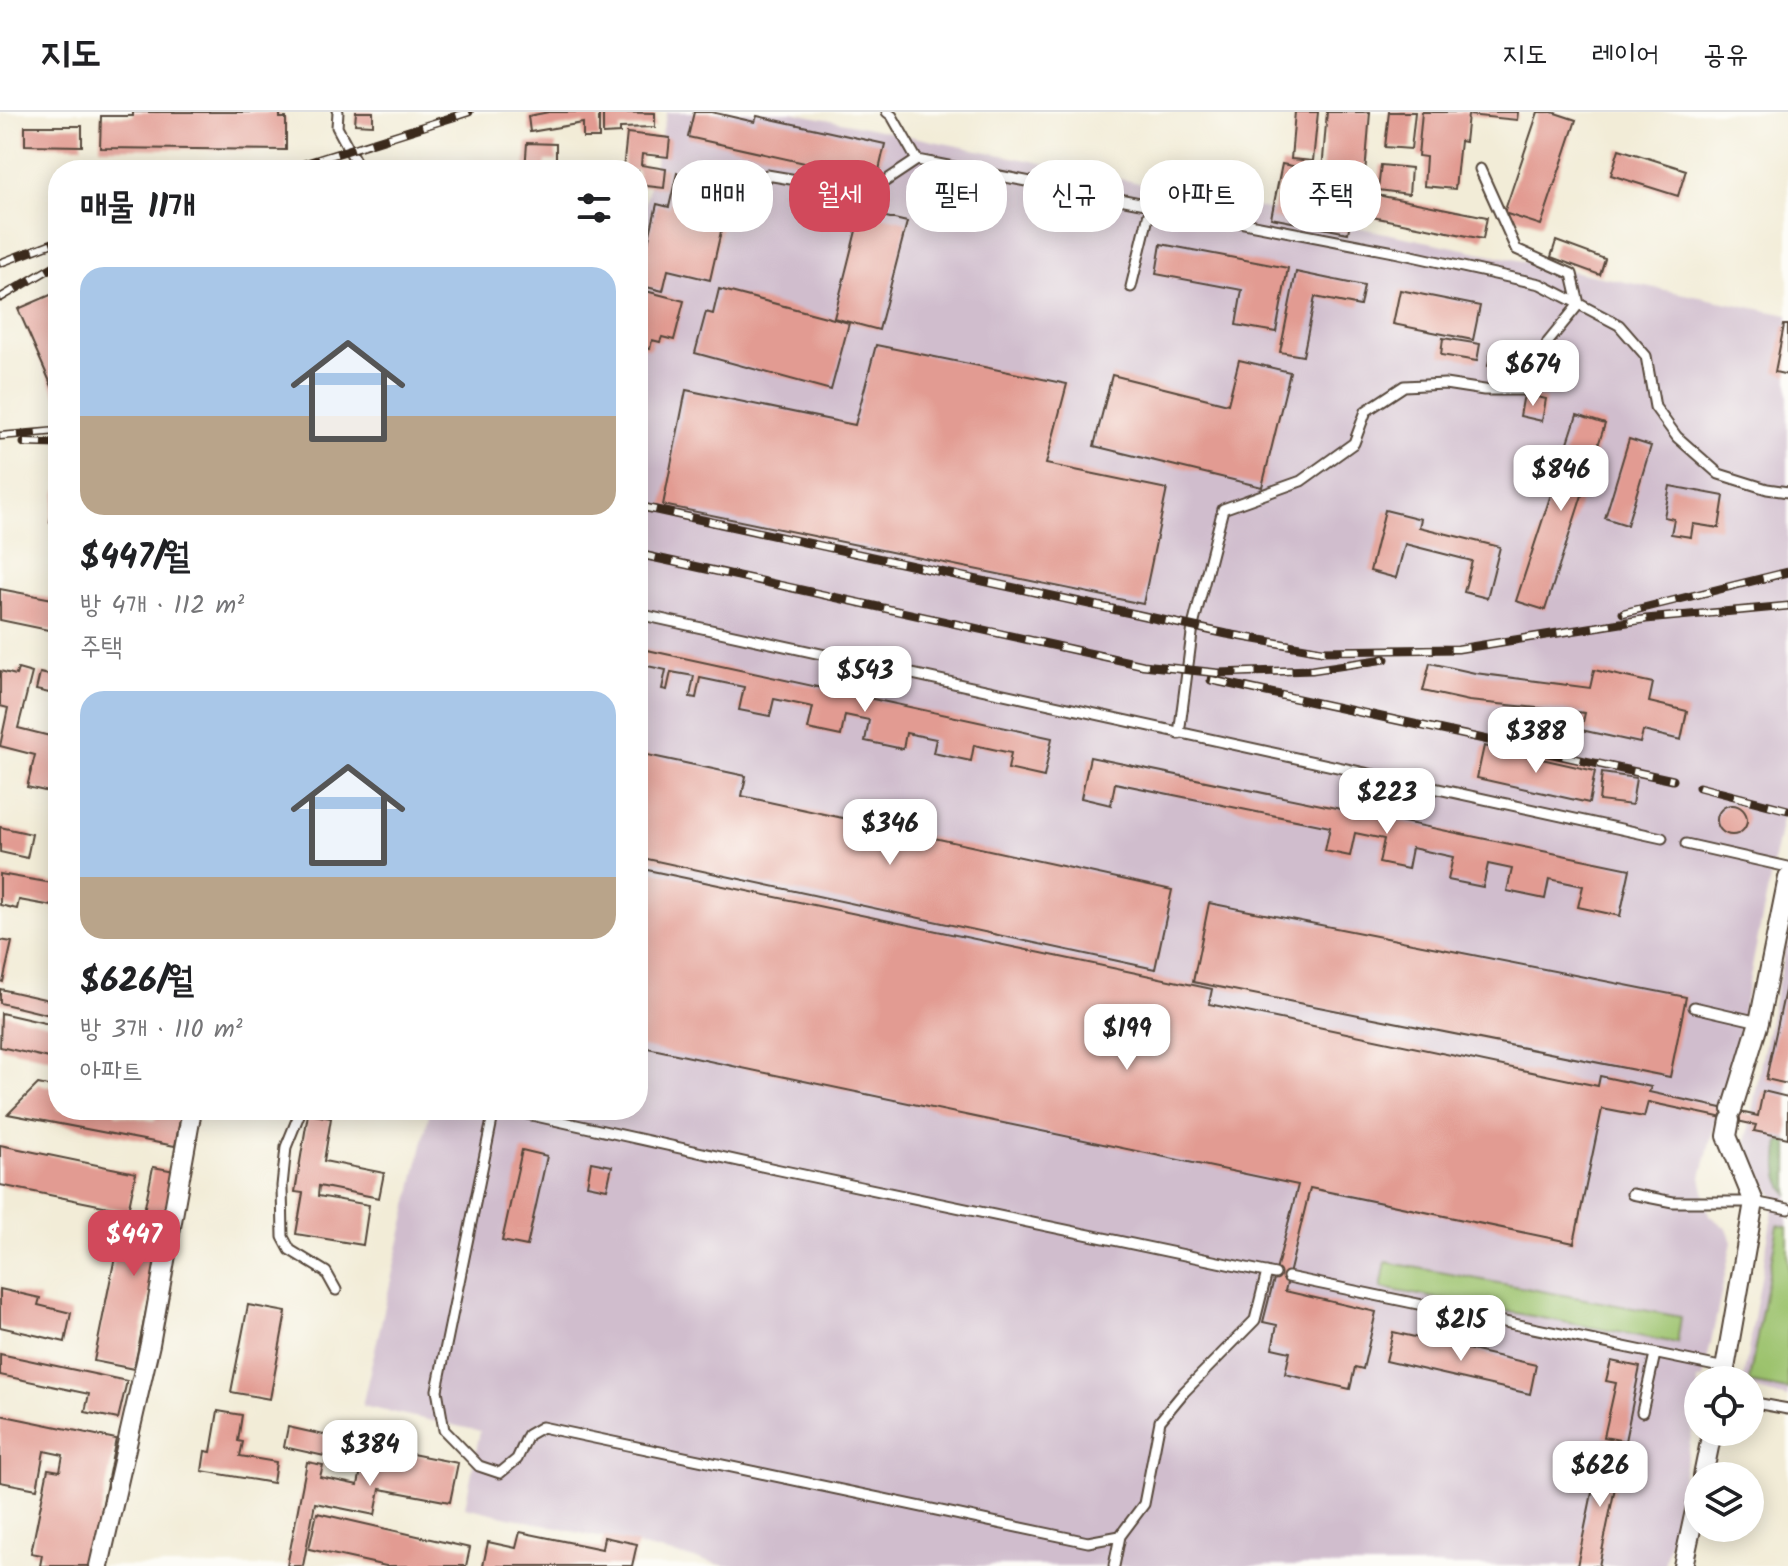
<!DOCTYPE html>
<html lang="ko">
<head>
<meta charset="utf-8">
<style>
	body { margin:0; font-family:Kalam,"Poor Story",sans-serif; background:#f2f2f2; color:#202124; height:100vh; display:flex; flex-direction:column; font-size:30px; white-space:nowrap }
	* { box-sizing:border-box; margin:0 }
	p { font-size:26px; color:#757577 }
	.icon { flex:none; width:44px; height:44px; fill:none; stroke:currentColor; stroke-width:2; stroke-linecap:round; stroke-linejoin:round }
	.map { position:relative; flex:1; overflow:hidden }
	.details { position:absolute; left:48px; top:48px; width:600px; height:960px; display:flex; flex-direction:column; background:#fff; border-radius:32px; box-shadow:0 4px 20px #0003 }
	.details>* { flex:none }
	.guide { position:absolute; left:672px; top:48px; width:760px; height:72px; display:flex; gap:16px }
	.tools { position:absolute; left:1684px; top:1254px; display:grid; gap:16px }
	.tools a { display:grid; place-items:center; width:80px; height:80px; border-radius:50%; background:#fff; box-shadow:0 4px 20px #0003; font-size:40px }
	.price { position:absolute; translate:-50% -68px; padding:0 18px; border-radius:16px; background:#fff; color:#222; font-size:26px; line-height:52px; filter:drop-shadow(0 2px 4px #0008) }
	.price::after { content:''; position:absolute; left:50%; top:48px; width:24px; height:18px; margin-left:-12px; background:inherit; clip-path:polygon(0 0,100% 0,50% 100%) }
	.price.selected { background:#d1495b; color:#fff }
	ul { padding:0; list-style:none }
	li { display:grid; align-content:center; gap:16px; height:424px; padding:0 32px }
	li span { display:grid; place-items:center; height:248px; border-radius:24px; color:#555 }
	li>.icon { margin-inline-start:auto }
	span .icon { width:144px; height:144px; fill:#fffc; stroke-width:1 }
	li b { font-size:34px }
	h2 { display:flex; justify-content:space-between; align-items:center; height:96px; padding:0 32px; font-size:34px }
	.chip { padding:0 28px; border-radius:32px; background:#fff; box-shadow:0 4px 20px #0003; font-size:28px; line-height:72px }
	.chip.selected { background:#d1495b; color:#fff }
	header { display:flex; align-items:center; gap:48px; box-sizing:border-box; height:112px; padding:0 40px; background:#fff; border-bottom:2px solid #e0e0e0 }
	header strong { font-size:38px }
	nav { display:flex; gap:44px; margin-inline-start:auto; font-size:28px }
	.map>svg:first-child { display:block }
	.industrial { fill:#d0bdcd }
	.green { fill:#9dc36e; stroke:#6c7646; stroke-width:2 }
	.forest { fill:#7ea961; stroke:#5c6a40; stroke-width:2 }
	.building { fill:#e29b92 }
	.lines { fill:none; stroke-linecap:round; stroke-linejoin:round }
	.lane-casing { stroke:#56473a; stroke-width:13 }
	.street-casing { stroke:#56473a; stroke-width:22 }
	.lane { stroke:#fff; stroke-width:9 }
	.street { stroke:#fff; stroke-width:18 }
	.rail-casing { stroke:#3b2a1e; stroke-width:9 }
	.rail { stroke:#fdfcf7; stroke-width:6; stroke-dasharray:18; stroke-linecap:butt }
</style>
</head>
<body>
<header>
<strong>지도</strong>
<nav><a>지도</a><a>레이어</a><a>공유</a></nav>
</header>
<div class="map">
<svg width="1788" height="1454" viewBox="0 0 1788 1454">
	<rect width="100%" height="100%" fill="#fdfcf7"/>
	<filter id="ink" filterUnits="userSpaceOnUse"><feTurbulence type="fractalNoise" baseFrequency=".0125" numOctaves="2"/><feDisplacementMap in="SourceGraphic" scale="16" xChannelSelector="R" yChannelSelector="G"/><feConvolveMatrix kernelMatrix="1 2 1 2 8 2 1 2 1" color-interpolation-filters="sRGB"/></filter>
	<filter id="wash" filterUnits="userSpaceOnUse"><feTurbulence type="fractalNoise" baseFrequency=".006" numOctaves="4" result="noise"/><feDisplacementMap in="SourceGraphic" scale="32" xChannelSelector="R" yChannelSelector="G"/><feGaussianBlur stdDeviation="1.8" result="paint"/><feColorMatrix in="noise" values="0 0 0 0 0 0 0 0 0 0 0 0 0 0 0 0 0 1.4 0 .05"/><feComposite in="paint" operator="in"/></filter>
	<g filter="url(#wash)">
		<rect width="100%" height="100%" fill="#f2ecd7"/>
		<path class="industrial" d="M667,0H791L1788,203V679L1730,962L1722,984L1701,1065L1709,1103L1727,1117L1732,1130L1703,1268H1698V1293L1664,1454H726L465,1395L480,1319L362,1294L430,998H638V122Z
			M1788,824V1286L1750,1276V1268H1743L1775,1087L1746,1032L1761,950Z"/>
		<path class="green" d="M1778,1113L1788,1115V1278L1750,1271L1749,1268Z
			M1386,1150L1681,1205L1677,1231L1381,1176Z"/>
		<path class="forest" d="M1780,1029L1788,1031V1082C1775,1065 1777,1049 1780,1029Z"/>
		<g id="blocks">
			<path class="building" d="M133,0H280V6H286V38L100,36L101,4H133Z
				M356,0H373V13L355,12Z
				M549,0H599V26H583V11L530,20L528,4Z
				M603,0L655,1V15L620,16V21L603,22Z
				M694,0H711L755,10L757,4L885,32L877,67L688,25Z
				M1295,0H1318L1313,49L1291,47Z
				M1327,0H1370L1365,62L1322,59Z
				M1389,0H1415L1411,37L1385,35Z
				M1422,0H1518L1517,8L1468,3L1465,30L1460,29L1455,77L1424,74L1426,45L1418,44Z
				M1538,0H1552L1576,8L1541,113L1504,101Z
				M25,14H82V34L25,33Z
				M627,21L670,26L668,45L642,42L641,53L666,57L664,76L638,73V58H623Z
				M527,31L556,32V49H546L545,58H525Z
				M1619,37L1686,58L1678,84L1611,63Z
				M1282,52L1303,56L1296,94L1351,105L1348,121L1271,106Z
				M1381,53L1411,56L1409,82L1378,78Z
				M677,61L699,66L694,85L727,93L710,168L668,158L663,179L638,173V151L643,152L657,92L669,95Z
				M1367,81L1487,105L1483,127L1362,103Z
				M861,99L907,110L879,218L834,206Z
				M1556,129L1605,147L1600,163L1551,145Z
				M1161,132L1288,156L1276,220L1236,213L1242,178L1156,162Z
				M1296,160L1364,174L1360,194L1315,185L1303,244L1280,240Z
				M638,177L684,189L674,228L662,225L660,230L652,228L650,237L638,234Z
				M719,177L849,211L831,278L695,241L706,200L713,202Z
				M1400,178L1480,194L1473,228L1393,212Z
				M55,181L58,187V288L18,197Z
				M1784,213H1788V263L1775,260Z
				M1443,226L1480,232L1477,249L1441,243Z
				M876,233L1067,272L1046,352L1167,377L1143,492L663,393L686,278L855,313Z
				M1491,238L1509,241L1506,257L1488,254Z
				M1239,248L1290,260L1262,375L1094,334L1112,263L1228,292Z
				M1524,282L1546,287L1542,309L1520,304Z
				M1577,303L1605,312L1545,498L1516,489Z
				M1629,327L1651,334L1627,413L1605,406Z
				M1670,374L1724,384L1719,416L1693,412L1691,425L1671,422L1674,407L1664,405Z
				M57,377H58V411L50,410Z
				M1385,398L1421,407L1419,415L1500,435L1487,486L1464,480L1472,449L1405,432L1396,466L1370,459Z
				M0,477L58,488V520L0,508Z
				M638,536L1052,626L1044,665L1008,657L1011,641L974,633L971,649L933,641L936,627L906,621L903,637L865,629L869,608L845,603L841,624L808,617L813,595L774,587L770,604L739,598L744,575L700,566L696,586L690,585L694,564L671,560L667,578L662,577L666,558L638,552Z
				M1430,551L1475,561L1590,576L1594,558L1653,571L1649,590L1687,599L1681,628L1643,619L1640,631L1581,618L1585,601L1469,589L1423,579Z
				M18,557L32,561L18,616L58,626V682L27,675L35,643L0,634L8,596L0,594V559L16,563Z
				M40,561L58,565V583L36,578Z
				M1484,634L1595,659L1589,691L1477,666Z
				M638,641L746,664L742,684L1172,778L1155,857L638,745Z
				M1090,645L1630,757L1620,804L1578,795L1583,774L1549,767L1545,787L1507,779L1512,757L1488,752L1483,775L1448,768L1453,745L1412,736L1408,757L1379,751L1384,727L1355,721L1350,744L1325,739L1330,715L1115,671L1111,693L1081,686Z
				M1602,661L1636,666L1632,693L1599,689Z
				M1717 708a15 15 0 1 1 30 0a15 15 0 1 1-30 0Z
				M0,715L32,722L27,746L0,740Z
				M638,756L1212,877L1209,892L1598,974L1600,964L1651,975L1649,980L1758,1004L1763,979L1788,985V1026L1754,1019L1756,1013L1648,990L1644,1005L1602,997L1574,1131L1310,1076L1285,1179L1376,1200L1363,1257L1355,1255L1350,1277L1285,1262L1290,1240L1272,1236L1277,1213L1263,1210L1298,1073L638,934Z
				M0,762L58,772V795L19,788L17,797L0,793Z
				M1209,791L1686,885L1670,965L1193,870Z
				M0,828L12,830L3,870L0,869Z
				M1787,869H1788V972L1766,967Z
				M0,877L58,890V905L0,891Z
				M1,901L58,914V948L0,935Z
				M38,972L58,976V998H115V1002L155,1009L157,998H182L175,1034L8,1002Z
				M308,1002L331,1006L324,1049L384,1061L379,1086L319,1074L318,1084L369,1093L363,1133L296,1122L303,1081L295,1080Z
				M0,1033L136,1061L128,1099L0,1073Z
				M522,1038L547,1044L527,1134L502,1129Z
				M591,1050L612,1054L607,1077L587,1073Z
				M153,1055L175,1059L134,1257L94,1249L121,1115L140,1119Z
				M0,1177L40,1186L38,1193L71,1201L65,1230L0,1215Z
				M248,1193L286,1200L270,1287L231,1280Z
				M1393,1220L1536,1253L1530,1282L1386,1249Z
				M0,1242L127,1269L118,1307L85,1300L89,1282L0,1263Z
				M1611,1249L1640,1255L1625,1329L1604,1325L1616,1271L1606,1269Z
				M218,1299L242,1303L238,1329L243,1330L240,1344L276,1350L273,1371L202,1359L205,1339L211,1340Z
				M0,1303L116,1327L90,1454H40L42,1443L31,1441L48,1357L60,1359L63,1343L44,1339L37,1377L0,1370Z
				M288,1315L351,1329L347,1349L284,1335Z
				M366,1333L458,1351L450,1390L380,1377L375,1403L315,1391L303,1454H287L307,1350L323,1353L320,1365L358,1373Z
				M1601,1337L1622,1341L1599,1454H1577Z
				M317,1401L470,1436L466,1454H386L309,1437Z
				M520,1420L602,1437L604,1425L637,1432L632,1454H483L488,1430L516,1436Z"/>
		</g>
	</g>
	<g filter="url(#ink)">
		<use href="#blocks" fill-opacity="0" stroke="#56473a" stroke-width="2"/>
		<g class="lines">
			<defs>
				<path id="lane" d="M338,0L337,15L360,58
					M887,0L892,4L917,48L1394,140L1540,172L1579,192L1548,230L1528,278H1484L1445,272L1404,274L1366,299L1354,331L1301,369L1223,397L1193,514L1179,622
					M1480,57L1516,137L1572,162L1579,192L1619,213L1646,244L1655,295L1677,325L1719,362L1767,377L1788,380
					M767,63L850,77L875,76L917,48
					M1131,175L1151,93
					M638,502L1662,726
					M1686,732L1788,755
					M1694,895L1759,910
					M301,998L286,1035L282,1074L283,1125L290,1138L326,1160L336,1178
					M494,998L437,1278L444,1318L479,1354L500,1361L517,1347L528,1323L542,1315L1088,1430L1120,1424L1144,1392L1160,1309L1184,1280L1255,1208L1267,1160
					M509,998L775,1057L1275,1162
					M1632,1082L1673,1090H1754L1788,1097
					M1288,1165L1725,1256
					M1750,1290L1788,1297
					M1642,1300L1655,1242
					M1114,1454L1120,1424"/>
				<path id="street" d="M1732,998L1759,910L1788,766
					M1723,1268L1754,1090L1727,1024L1730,1008
					M1703,1364L1712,1320
					M99,1454L150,1232L192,998
					M1683,1454L1698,1385"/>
			</defs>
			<use href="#lane" class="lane-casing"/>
			<use href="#street" class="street-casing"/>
			<use href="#lane" class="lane"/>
			<use href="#street" class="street"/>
			<defs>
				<path id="rail" d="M285,58L469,0
					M0,151L58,129
					M0,186L58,152
					M0,324L58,319
					M24,331L58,332
					M638,394L1227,522L1322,539L1458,537L1646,507L1788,494
					M638,442L1143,553L1218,561L1312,558L1385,547
					M1623,501L1788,460
					M1211,568L1673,668
					M1699,675L1788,698"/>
			</defs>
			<use href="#rail" class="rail-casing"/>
			<use href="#rail" class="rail"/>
		</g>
	</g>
</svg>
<div class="tools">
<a><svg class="icon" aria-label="locate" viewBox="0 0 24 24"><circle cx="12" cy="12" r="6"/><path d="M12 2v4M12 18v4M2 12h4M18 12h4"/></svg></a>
<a><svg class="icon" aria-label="layers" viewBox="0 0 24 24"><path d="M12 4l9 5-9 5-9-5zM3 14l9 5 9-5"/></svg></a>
</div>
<b class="price" style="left:1533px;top:296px">$674</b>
<b class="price" style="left:1561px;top:401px">$846</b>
<b class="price" style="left:865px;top:602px">$543</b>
<b class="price" style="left:1536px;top:663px">$388</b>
<b class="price" style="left:1387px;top:724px">$223</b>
<b class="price" style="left:890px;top:755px">$346</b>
<b class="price" style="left:1127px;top:960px">$199</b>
<b class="price selected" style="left:134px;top:1166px">$447</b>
<b class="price" style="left:1461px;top:1251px">$215</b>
<b class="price" style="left:370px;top:1376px">$384</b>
<b class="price" style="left:1600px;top:1397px">$626</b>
<div class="guide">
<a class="chip">매매</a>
<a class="chip selected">월세</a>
<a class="chip">필터</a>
<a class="chip">신규</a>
<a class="chip">아파트</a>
<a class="chip">주택</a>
</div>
<section class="details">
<h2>매물 11개<svg class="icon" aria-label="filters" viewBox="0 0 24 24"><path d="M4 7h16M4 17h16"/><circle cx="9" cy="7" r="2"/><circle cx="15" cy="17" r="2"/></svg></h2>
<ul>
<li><span style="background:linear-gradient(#a9c7e8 60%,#b9a48a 0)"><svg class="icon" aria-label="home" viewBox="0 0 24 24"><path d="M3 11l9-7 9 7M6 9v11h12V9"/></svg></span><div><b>$447/월</b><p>방 4개 · 112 m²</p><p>주택</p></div></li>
<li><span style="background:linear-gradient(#a9c7e8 75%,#b9a48a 0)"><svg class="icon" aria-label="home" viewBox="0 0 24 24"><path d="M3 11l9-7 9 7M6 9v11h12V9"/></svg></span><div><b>$626/월</b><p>방 3개 · 110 m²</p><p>아파트</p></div></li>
</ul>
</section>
</div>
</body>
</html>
